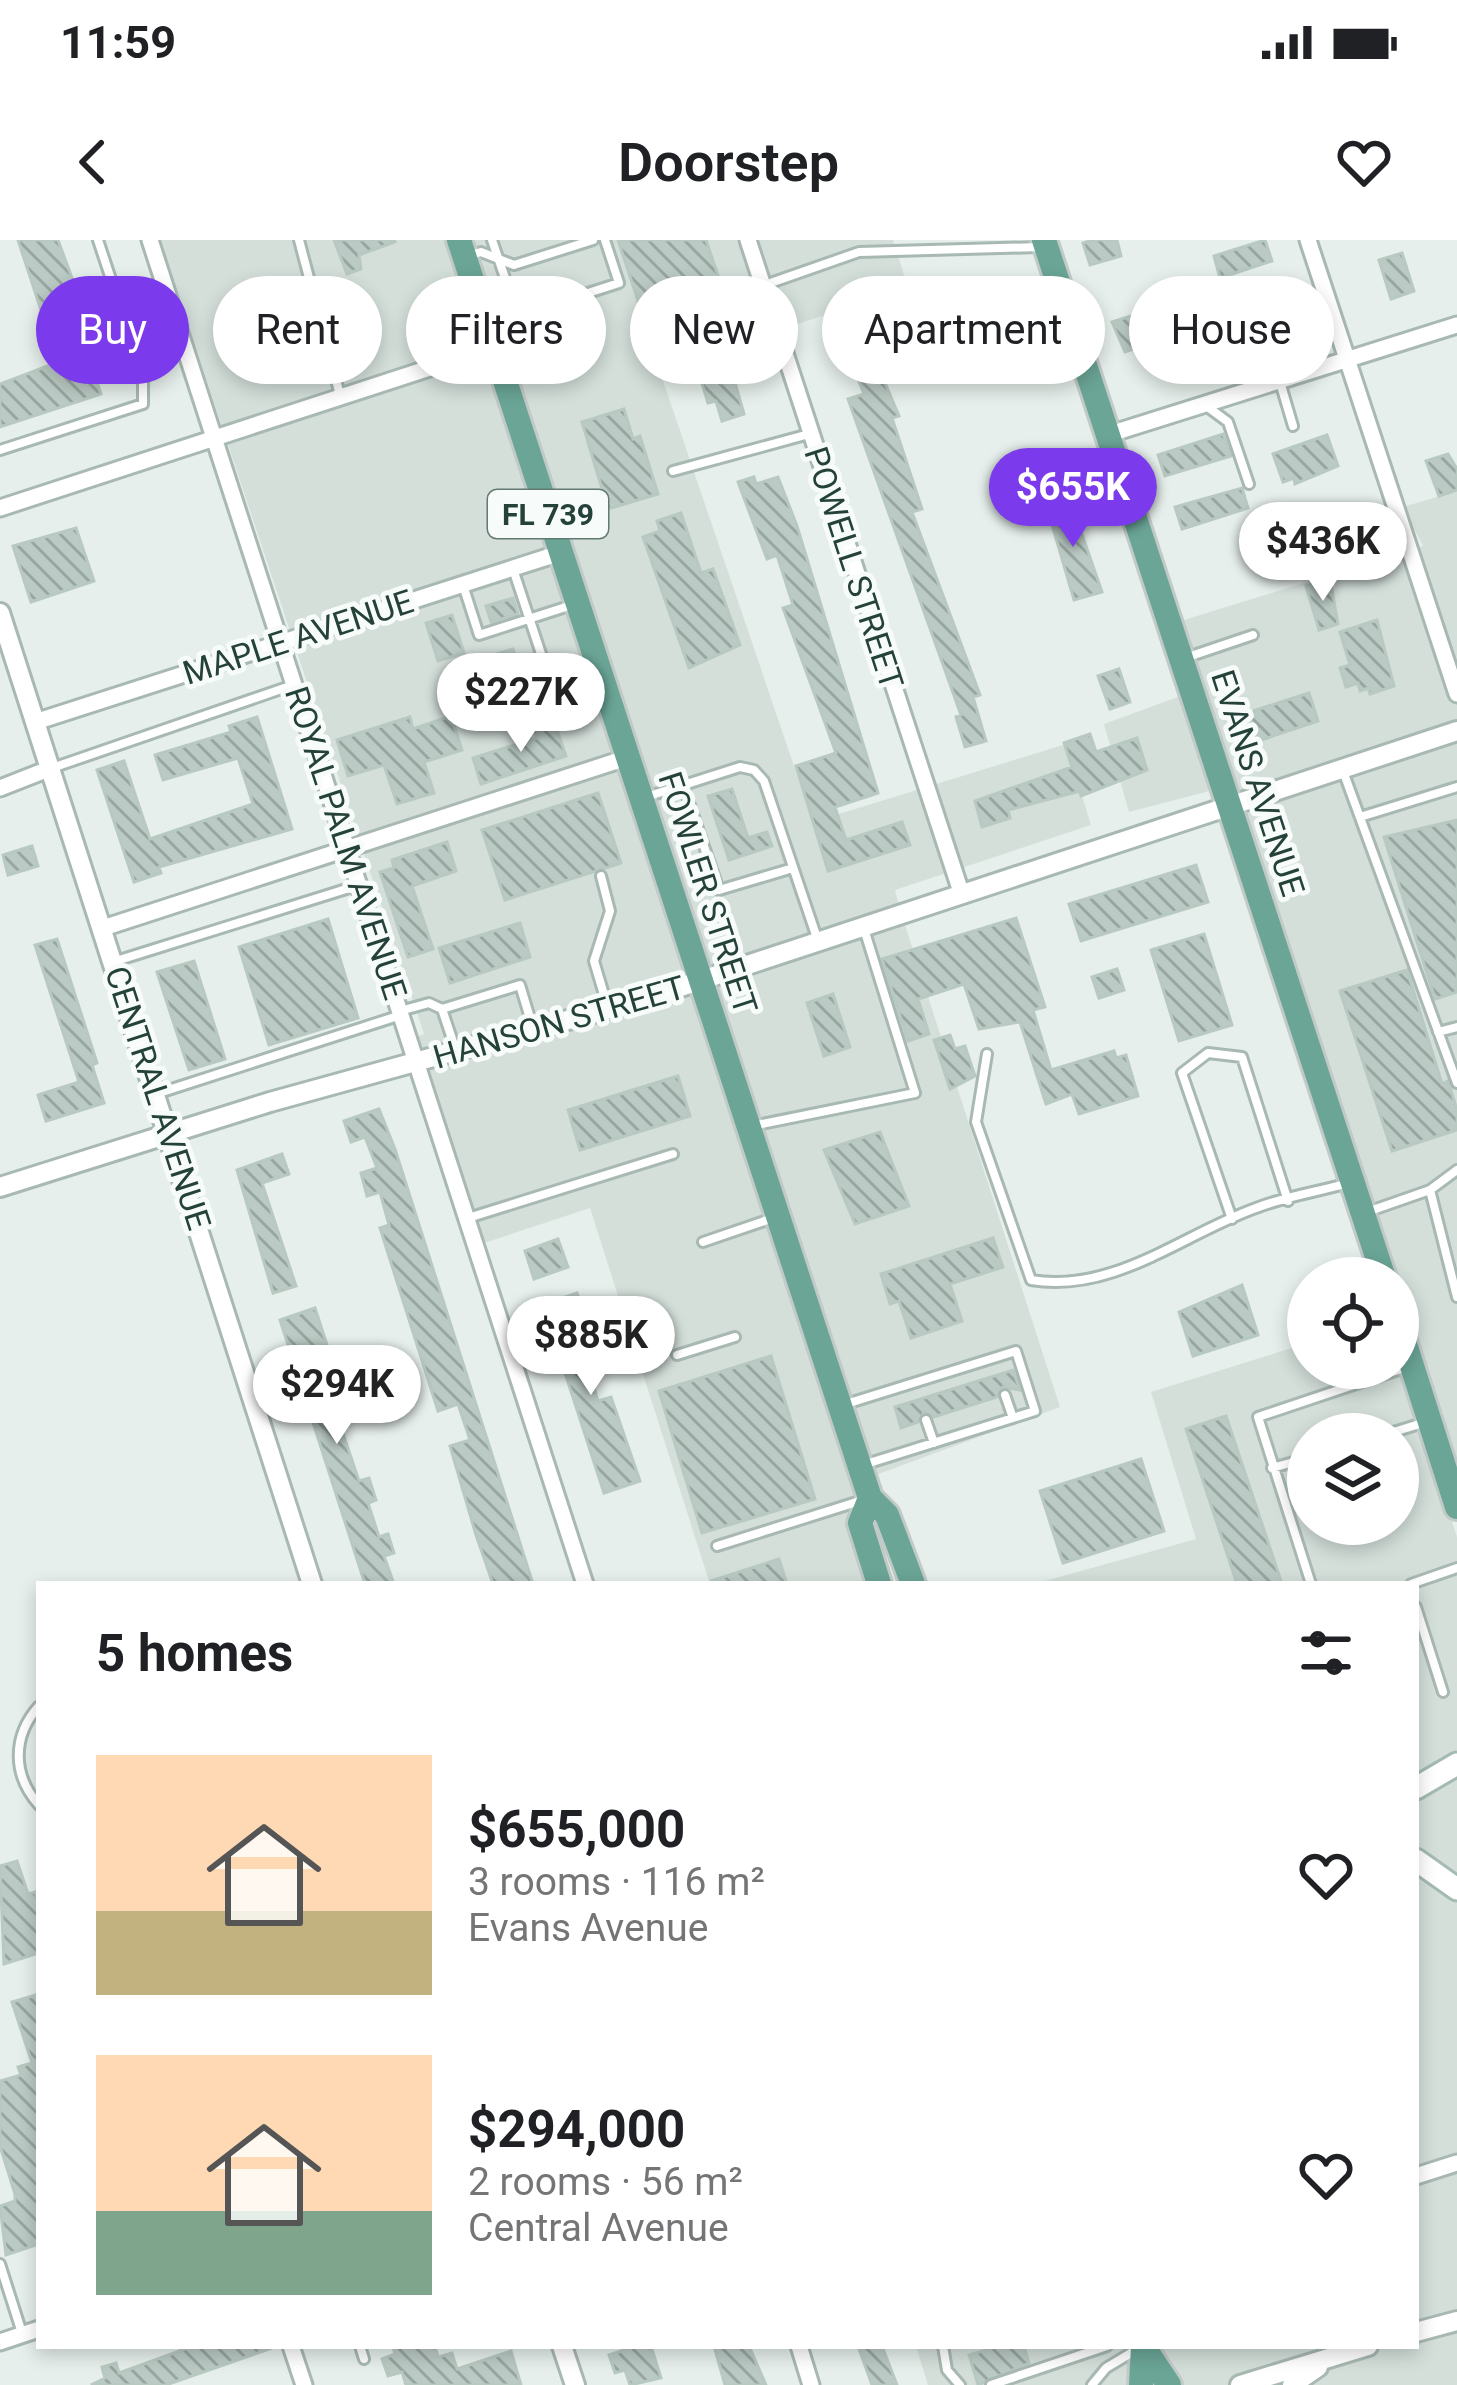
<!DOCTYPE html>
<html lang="en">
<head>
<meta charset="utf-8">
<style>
	body { margin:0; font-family:Roboto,sans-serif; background:#f2f2f2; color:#202124; height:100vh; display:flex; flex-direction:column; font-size:45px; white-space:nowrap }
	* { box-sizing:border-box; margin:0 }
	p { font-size:39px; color:#757577 }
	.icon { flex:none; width:66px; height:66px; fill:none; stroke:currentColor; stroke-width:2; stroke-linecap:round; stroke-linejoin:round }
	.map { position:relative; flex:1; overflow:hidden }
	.panel { position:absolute; left:36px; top:1341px; width:1383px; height:768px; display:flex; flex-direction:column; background:#fff; border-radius:0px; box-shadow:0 6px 18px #0003 }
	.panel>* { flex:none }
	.banner { position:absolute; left:36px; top:36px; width:1386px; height:108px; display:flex; gap:24px }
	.tools { position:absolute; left:1287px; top:1017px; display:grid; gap:24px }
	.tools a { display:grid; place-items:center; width:132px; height:132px; border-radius:50%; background:#fff; box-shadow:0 6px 18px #0003; font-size:60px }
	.price { position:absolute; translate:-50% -102px; padding:0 27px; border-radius:42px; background:#fff; color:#222; font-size:39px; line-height:78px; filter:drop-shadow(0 3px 6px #0008) }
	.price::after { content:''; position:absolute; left:50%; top:72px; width:36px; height:27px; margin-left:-18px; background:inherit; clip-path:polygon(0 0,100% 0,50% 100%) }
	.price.on { background:#7c3aed; color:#fff }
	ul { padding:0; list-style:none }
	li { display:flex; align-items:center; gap:36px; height:300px; padding:0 60px }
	li span { display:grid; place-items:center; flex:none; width:336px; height:240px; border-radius:0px; color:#555 }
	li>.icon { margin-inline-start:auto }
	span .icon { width:144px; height:144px; fill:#fffc; stroke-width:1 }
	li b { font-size:51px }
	h2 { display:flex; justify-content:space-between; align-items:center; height:144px; padding:0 60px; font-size:51px }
	.pill { padding:0 42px; border-radius:54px; background:#fff; box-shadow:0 6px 18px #0003; font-size:42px; line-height:108px }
	.pill.on { background:#7c3aed; color:#fff }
	.status { display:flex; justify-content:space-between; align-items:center; height:84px; padding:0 60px; background:#fff; direction:ltr }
	.status svg { height:33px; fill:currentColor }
	header { display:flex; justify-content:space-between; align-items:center; height:156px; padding:0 60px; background:#fff; font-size:54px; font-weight:600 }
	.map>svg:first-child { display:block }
	.built { fill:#d4dfda; fill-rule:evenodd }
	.building { fill:url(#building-back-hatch); stroke:#b8c9c2; stroke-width:3 }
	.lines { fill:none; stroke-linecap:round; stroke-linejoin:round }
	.service-casing { stroke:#a8b8b2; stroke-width:14 }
	.minor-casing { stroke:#a8b8b2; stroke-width:21 }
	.tertiary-casing { stroke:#a8b8b2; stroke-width:24 }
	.secondary-casing { stroke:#a4bbb3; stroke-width:27 }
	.primary-casing { stroke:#c2cac8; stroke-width:30 }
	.service { stroke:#fff; stroke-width:8 }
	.minor { stroke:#fff; stroke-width:15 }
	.tertiary { stroke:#fff; stroke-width:18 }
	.secondary { stroke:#fff; stroke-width:21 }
	.primary { stroke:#6aa596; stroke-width:24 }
	.labels { text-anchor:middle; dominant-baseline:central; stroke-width:10; stroke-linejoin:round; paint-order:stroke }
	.shield { fill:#f7fbf9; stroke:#637a73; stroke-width:3 }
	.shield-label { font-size:30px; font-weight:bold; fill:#24423a }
	.street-label { font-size:33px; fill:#24423a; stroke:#f7fbf9 }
</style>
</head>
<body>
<div class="status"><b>11:59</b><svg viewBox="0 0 49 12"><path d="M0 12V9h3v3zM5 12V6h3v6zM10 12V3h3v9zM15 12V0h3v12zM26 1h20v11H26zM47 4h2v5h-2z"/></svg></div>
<header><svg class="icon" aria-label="back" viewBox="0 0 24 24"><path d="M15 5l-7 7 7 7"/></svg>Doorstep<svg class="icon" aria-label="heart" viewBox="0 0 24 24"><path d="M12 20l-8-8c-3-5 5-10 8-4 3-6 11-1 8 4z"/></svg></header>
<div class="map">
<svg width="1457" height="2145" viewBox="0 0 1457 2145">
	<defs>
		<pattern id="building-back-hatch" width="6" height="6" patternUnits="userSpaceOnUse" patternTransform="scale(3)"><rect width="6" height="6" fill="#bbcac4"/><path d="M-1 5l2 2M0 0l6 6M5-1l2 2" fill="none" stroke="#98a6a0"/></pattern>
	</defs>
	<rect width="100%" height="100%" fill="#e6efeb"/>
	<path class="built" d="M160,0H449L690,733L421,811L416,797L424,794Z
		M469,0H893L908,48L659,129L813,582L1066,504L1091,585L895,650L899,665L708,727Z
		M1457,251V480L1239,553L1181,381L1423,306L1403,267Z
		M1186,454L1217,549L1129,572L1104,484Z
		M1457,503V1237L1398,1053V1038H1393L1245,573Z
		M905,685L1060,1167L873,1236L714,747Z
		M696,753L859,1256L869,1344H710L590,968L481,1004L427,831Z
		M1308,1103V1128H1398V1114L1457,1297V1510L1416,1537V1344H1034L1196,1299L1151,1152ZM1308,1194H1398V1284H1308Z
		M1457,1538V1637L1416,1608V1559Z
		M1416,1632L1457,1662V2145H1178L1155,2106H1416Z
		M916,2106H1131V2145H928Z"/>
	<path class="building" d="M18,0H58L96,103L97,114L89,117L101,154L0,187V144L58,122Z
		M334,0H394L395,2L359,15L361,29L347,34Z
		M618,0H706L722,47L642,73Z
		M1093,0H1117L1121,16L1090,25L1083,3Z
		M1265,0L1272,21L1220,38L1214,16Z
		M1402,13L1414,51L1391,59L1379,20Z
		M1140,73L1143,81L1151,78L1158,101L1125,112L1112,82Z
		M906,82L914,101L888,111L892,120L878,126L899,176L892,178L922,269L912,272L980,455L973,457L986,501L965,507L956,477L961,475L848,159L864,154L844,104Z
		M716,129L721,143L734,139L744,174L722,181L716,161L708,163L699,134Z
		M624,169L633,199L640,196L658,254L608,269L582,182Z
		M1223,194L1231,216L1165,236L1158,215Z
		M1327,195L1338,226L1295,244L1294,238L1283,242L1273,214Z
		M1448,214L1457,229V250L1439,256L1426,221Z
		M754,237L756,244L778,237L797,286L878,553L835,567L846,600L902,582L910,605L828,631L796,526L836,513L783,368L793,365L777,315L767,319L738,242Z
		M1242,248L1248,268L1182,289L1175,267Z
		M1069,257L1102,352L1074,360L1046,264Z
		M681,273L701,333L713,329L740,405L689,428L643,297L660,291L657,281Z
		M76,288L94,341L31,362L13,306Z
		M1330,339L1338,384L1319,390L1306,346Z
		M513,358L518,374L491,382L486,366Z
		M452,375L464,413L438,421L426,383Z
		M1377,380L1394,446L1370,454L1368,448L1360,451L1358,443L1346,447L1340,428L1350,425L1340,392Z
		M513,409L527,456L501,464L487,417Z
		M1119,429L1130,462L1110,469L1098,436Z
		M1309,453L1318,481L1246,505L1237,476Z
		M451,476L462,510L424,522L434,553L397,564L384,525L348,536L337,500L410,477L413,489Z
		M257,477L292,589L159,627L161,633L134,642L97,530L124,521L150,599L253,564L238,518L163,540L155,515L231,492L229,486Z
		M554,481L566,516L481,544L473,518L537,498L534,487Z
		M1090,494L1096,512L1137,498L1147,530L1081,556L1080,551L1008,570L1010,578L982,587L975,561L1072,527L1064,503Z
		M732,549L748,598L767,592L772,606L729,620L708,556Z
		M598,553L621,623L505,660L482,590Z
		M1457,580V752L1435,759L1384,597Z
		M447,602L456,631L412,646L433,709L408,717L380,632L394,628L392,620Z
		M32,606L38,626L8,635L3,615Z
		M1196,625L1208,662L1081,701L1069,664Z
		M1016,678L1045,767L1033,770L1051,830L1114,811L1116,818L1126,815L1138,856L1079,874L1072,854L1046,864L1020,782L979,789L964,744L918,759L929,794L908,801L882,719Z
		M328,679L358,778L269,805L239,707Z
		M520,683L530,717L450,743L439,708Z
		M1204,694L1232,785L1179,801L1151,710Z
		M57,699L97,823L92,825L104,863L46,881L38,855L79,842L35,705Z
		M194,721L225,819L189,830L157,732Z
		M1117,729L1124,750L1099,758L1092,737Z
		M1407,730L1442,844L1448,841L1457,870V890L1392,911L1340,751Z
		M833,754L850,807L824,816L807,763Z
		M950,795L955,809L965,806L975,836L950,849L934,800Z
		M678,836L690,876L580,910L568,870Z
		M379,869L395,909L533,1344H493L476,1295L450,1206L470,1200L458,1164L438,1171L380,988L389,985L380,952L367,956L361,933L377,928L365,897L351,902L344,881Z
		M880,892L909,966L855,984L824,910Z
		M282,914L289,934L262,943L296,1046L273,1053L237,930Z
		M993,998L1003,1027L950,1044L962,1081L911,1098L899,1061L890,1064L881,1034Z
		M558,999L568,1027L534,1039L525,1011Z
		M1242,1045L1258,1095L1193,1116L1179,1072Z
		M577,1053L585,1076L572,1080L583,1112L595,1108L602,1130L590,1134L598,1161L611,1157L640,1241L604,1253L543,1065Z
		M315,1068L327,1105L317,1108L328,1143L338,1140L344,1160L333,1164L359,1241L369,1238L376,1260L368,1263L379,1297L388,1294L394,1313L384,1316L394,1344H365L280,1080Z
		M771,1116L815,1259L702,1293L659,1151Z
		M1013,1130L1020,1150L1003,1147L997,1157L934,1177L924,1172L918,1182L901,1188L895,1167Z
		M1226,1176L1282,1344H1237L1186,1189Z
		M1141,1219L1164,1291L1063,1323L1040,1251Z
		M779,1319L787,1344H712L711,1341Z
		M17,1621L28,1654L35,1652L39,1663V1713L4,1724L0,1626Z
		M39,1754V2004L6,2015L0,1966L15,1961V1954L0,1906V1841L21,1835L18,1827L32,1823L12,1762Z
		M193,2106L272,2108L166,2145H91L105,2138L102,2127L116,2123L119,2133Z
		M393,2106H435L438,2117L452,2113L457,2129L511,2111L521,2145H406L402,2132L388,2136L382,2119L395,2114Z
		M636,2106H651L661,2138L630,2145L625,2130L615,2133L609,2115Z
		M714,2106H749L766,2145H725Z
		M858,2106H882L897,2145H872Z
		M999,2106H1024L1029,2123L978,2145L969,2115Z"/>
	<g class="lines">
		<defs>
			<path id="service" d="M299,0L340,155
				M492,0L518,76
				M466,16L481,12L514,25L593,0
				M1051,43L1003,59L1001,84L1015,117L1070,99
				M762,46L859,12L1039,7
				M492,84L619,43L605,0
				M1280,142L1293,186
				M1205,165L1228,182L1249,244
				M0,210L143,164V136L98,0
				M673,231L809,194
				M513,329L548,435L594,420
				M463,345L479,395L575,364
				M1185,418L1253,395
				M52,528L293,445
				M1343,531L1457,843
				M683,545L719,650L793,628
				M646,557L740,527L754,530L764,541L818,701
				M1360,577L1457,547
				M601,636L610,671L594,721L608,768
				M116,721L359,645
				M400,771L429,763L442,769
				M1438,792L1457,787
				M456,811L442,769L520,745L533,788
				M987,814L976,882L1031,1040C1113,1054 1183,994 1256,968C1284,957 1316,952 1345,944
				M159,853L401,775
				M752,886L915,853L864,689
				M1430,950L1457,1057
				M1367,972L1430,950L1457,930
				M468,978L673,914
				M1232,979L1182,833L1208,813L1242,817L1288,961
				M703,1002L776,977
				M677,1115L735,1097
				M1005,1155L1013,1178
				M846,1164L1016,1111L1035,1171L866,1224
				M926,1180L934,1203
				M1387,1194L1426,1182
				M1272,1228L1308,1218
				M717,1306L863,1260
				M1311,1344L1258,1177L1410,1126
				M1411,1344L1457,1328
				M1416,1367L1443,1452
				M39,1466C12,1496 12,1535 39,1565
				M0,2024L22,2093
				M360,2106L364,2119
				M943,2106L947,2130L960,2145
				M991,2145L1107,2106
				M1092,2145L1106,2128L1136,2110"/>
			<path id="minor" d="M150,0L585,1344
				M748,0L962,655
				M1308,0L1457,454
				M1110,194L1457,85
				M0,268L494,107
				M35,482L560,313
				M0,548L51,528
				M103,688L629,517
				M1416,1936L1457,1923
				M0,2102L39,2089
				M291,2106L304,2145
				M799,2106L811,2145"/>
			<path id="tertiary" d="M0,373L312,1344
				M0,947L270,862L644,759L1457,491
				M1416,2092L1457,2081
				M562,2106L575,2145
				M1240,2145L1368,2106
				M1292,2145L1318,2127"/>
			<path id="secondary" d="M1416,1548L1457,1524
				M1416,1620L1457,1649"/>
			<path id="primary" d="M459,0L870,1258L887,1275L913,1344
				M1044,0L1384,1038
				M1398,1082L1457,1267
				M870,1258L860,1283L879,1344
				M1143,2106L1169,2145
				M1141,2145L1143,2106"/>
		</defs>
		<use href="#service" class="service-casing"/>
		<use href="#minor" class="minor-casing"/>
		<use href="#tertiary" class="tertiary-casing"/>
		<use href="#secondary" class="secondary-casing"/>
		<use href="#primary" class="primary-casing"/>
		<use href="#service" class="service"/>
		<use href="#minor" class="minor"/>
		<use href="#tertiary" class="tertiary"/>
		<use href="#secondary" class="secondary"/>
		<use href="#primary" class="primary"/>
	</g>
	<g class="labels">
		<rect class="shield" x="488" y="250" width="120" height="48" rx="9"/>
		<g class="shield-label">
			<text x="548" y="274">FL 739</text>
		</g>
		<g class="street-label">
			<text transform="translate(854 328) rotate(72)">POWELL STREET</text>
			<text transform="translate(298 397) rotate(-18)">MAPLE AVENUE</text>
			<text transform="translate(1258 543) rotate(72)">EVANS AVENUE</text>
			<text transform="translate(346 603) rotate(72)">ROYAL PALM AVENUE</text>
			<text transform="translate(708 653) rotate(72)">FOWLER STREET</text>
			<text transform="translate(559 782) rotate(-16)">HANSON STREET</text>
			<text transform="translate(158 858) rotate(72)">CENTRAL AVENUE</text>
		</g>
	</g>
</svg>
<div class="tools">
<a><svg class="icon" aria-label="locate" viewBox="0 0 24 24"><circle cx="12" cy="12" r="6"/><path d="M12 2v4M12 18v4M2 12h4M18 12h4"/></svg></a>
<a><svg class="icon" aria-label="layers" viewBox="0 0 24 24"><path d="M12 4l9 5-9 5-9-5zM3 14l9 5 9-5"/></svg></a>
</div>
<b class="price on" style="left:1073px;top:310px">$655K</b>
<b class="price" style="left:1323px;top:364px">$436K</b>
<b class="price" style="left:521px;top:515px">$227K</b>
<b class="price" style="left:591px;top:1158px">$885K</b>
<b class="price" style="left:337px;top:1207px">$294K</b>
<div class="banner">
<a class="pill on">Buy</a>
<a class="pill">Rent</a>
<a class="pill">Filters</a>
<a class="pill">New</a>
<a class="pill">Apartment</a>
<a class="pill">House</a>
</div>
<section class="panel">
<h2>5 homes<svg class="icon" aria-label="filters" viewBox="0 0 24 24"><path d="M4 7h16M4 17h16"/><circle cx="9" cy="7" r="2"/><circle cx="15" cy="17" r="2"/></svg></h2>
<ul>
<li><span style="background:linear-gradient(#ffd9b3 65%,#c2b280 0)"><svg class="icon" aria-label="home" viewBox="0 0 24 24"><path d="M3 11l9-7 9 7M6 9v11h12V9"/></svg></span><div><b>$655,000</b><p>3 rooms · 116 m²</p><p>Evans Avenue</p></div><svg class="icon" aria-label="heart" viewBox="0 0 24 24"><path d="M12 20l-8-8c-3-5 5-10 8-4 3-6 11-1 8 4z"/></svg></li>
<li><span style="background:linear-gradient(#ffd9b3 65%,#7fa58c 0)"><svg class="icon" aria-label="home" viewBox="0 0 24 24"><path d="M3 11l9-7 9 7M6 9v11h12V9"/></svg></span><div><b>$294,000</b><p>2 rooms · 56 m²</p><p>Central Avenue</p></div><svg class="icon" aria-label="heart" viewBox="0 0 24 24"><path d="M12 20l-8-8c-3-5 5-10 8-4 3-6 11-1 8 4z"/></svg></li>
</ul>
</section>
</div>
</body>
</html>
